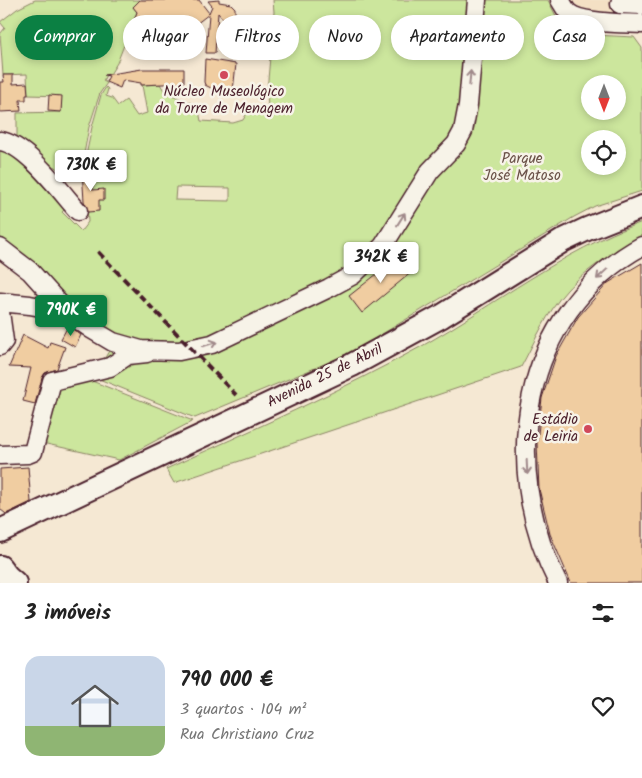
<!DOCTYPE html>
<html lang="pt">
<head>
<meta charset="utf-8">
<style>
	body { margin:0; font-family:Kalam,sans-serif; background:#f2f2f2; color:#222; height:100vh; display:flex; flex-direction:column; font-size:19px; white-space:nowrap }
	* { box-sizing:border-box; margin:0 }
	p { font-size:16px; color:#767676 }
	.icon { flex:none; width:28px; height:28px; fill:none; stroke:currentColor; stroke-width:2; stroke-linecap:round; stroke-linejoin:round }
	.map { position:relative; height:583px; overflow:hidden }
	.drawer { display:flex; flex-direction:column; background:#fff; flex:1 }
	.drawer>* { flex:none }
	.top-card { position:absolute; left:15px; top:15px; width:612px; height:45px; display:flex; gap:10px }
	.needle { width:32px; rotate:180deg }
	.controls { position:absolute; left:581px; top:75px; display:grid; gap:10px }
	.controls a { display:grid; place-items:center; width:45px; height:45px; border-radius:50%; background:#fff; box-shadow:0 2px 8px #0003; font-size:25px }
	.price { position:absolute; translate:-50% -42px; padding:0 11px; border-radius:5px; background:#fff; color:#222; font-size:16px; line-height:32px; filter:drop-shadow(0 1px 2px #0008) }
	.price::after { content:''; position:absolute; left:50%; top:30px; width:15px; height:11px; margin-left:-8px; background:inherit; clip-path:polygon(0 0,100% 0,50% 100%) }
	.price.active { background:#0b8043; color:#fff }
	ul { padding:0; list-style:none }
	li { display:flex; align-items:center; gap:15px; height:125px; padding:0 25px }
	li span { display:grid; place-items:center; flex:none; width:140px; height:100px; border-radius:15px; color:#555 }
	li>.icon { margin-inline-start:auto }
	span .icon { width:60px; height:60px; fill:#fffc; stroke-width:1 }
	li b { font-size:21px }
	h2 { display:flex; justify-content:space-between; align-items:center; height:60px; padding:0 25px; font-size:21px }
	.pill { padding:0 18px; border-radius:22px; background:#fff; box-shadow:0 2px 8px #0003; font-size:18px; line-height:45px }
	.pill.active { background:#0b8043; color:#fff }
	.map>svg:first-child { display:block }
	.built { fill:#f4e0c4 }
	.green { fill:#cce69d; stroke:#8b8264; fill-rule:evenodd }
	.building { fill:#f0cda1; stroke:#4a1f2b }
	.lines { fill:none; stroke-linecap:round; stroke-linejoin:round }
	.minor-casing { stroke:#4a1f2b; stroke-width:21 }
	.major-casing { stroke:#4a1f2b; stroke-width:26 }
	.minor { stroke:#f7f3e8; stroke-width:18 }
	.major { stroke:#f7f3e8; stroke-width:22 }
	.rail { stroke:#4a1f2b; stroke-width:4; stroke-dasharray:8 4; stroke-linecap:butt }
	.oneway { stroke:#a0898a }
	.poi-dot { fill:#d1495b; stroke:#f7f3e8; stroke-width:2 }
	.labels { text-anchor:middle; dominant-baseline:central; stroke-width:5; stroke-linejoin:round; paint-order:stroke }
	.poi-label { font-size:15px; fill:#4a1f2b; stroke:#f7f3e8 }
	.park-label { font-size:15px; fill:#6a5148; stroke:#f7f3e8 }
	.street-label { font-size:15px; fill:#4a1f2b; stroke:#f7f3e8 }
</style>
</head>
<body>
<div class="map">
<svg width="642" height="583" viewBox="0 0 642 583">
	<rect width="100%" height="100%" fill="#f5e8d3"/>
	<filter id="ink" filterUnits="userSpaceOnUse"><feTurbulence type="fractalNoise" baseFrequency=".02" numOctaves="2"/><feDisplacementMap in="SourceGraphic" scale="10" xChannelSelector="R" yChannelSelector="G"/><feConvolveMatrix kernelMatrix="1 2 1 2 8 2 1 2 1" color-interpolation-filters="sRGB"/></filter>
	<g filter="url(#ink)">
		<path class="built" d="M572,0H642V14L586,10L579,8Z"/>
		<path class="green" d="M35,0H148L142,8L137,3L133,7L137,12L117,63L109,76L106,75L103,81L107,83L100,93L89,127L81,170L65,174L15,140L17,136V113L61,112V96L28,95L27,74L3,75L0,34L5,28L0,22L17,9Z
			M273,0H548L556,16L573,34L634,37L642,48V191L595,206L574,217L351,353L195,418L94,377L118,335L72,307L35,269L0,237V147L17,158L65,209L62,212L81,231L88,222L86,190L83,170L92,127L101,95L106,87L108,89L106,96L112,98L118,106L126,100L137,116L147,113L142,85L160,84L165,92L198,106L201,121L233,123L243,120L250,108L268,109L267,91L274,12ZM590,84H618V111H590ZM590,139H618V166H590ZM176,187L230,188V201L175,200Z
			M642,222V237C620,247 583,272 567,290C547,312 535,341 521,367L174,483L166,469C252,430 339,392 422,346C496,304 562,251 642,222Z
			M92,381L193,421L119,460L42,443L55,386Z"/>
		<path class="building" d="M140,0H199L209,13L212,6L208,1L219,0V2L231,4L235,8V19L248,33L247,40L240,39L218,13L215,53H206L209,14L183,34L181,31L160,47L145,29L139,36L131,29L137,12L133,7Z
			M205,59L236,64L233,91L211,88L205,85L204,82Z
			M142,69H184V83L141,85V83L123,80L120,88L106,82L109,76L104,75Z
			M3,75H13V84L27,83L28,95H26V100H20L21,111L0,112V82H4Z
			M49,95L62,96L61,112L48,111Z
			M82,170H93V190L104,189V200H99V211L88,212L84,201Z
			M401,255L413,271L362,313L349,296Z
			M642,263V583H571L550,534L539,489L537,443L542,398L556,356L578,317L608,283Z
			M68,326L81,335L75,347L61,339Z
			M23,335L48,348L50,342L65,347L57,369L45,373L42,378L35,404L23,401L31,368L9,367Z
			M28,467L31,502L6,514L0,509V469Z"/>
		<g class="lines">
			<defs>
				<path id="minor" d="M560,0C563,4 565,10 569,13C583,24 624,23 642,24
					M621,0L620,4L642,5
					M0,141C26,144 61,192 78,211
					M0,248L30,271L67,312L91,329L113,342L141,350L179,351L212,344L329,288L353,275L383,246L430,171L456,144L463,131L468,105L477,0
					M0,302L30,305L67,312
					M0,312L4,341L0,346
					M0,455L28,454L33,452L52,381L110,367L128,355L147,353
					M558,583C498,466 520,313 642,246"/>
				<path id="major" d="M0,531L352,365L442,316L564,240L587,229L642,207
					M0,567L7,576L15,583"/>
			</defs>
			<use href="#minor" class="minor-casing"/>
			<use href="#major" class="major-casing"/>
			<use href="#minor" class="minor"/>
			<use href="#major" class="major"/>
			<path class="rail" d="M98,252L236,395"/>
		</g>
		<defs><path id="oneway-shaft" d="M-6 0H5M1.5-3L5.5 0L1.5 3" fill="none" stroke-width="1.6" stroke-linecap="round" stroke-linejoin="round" transform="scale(1.25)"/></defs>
		<g class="oneway">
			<use href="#oneway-shaft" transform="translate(470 78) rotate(-85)"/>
			<use href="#oneway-shaft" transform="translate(401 219) rotate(-58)"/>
			<use href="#oneway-shaft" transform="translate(602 274) rotate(137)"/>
			<use href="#oneway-shaft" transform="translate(210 344) rotate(-17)"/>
			<use href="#oneway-shaft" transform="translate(527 467) rotate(87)"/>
		</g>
	</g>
	<g class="poi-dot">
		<circle cx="224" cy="75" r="5"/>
		<circle cx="588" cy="429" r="5"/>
	</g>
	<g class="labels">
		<g class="poi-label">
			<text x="224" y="92">Núcleo Museológico<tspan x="224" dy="17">da Torre de Menagem</tspan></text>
			<text x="578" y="420" text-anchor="end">Estádio<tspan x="578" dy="17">de Leiria</tspan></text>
		</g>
		<g class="park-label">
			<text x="522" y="159">Parque<tspan x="522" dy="17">José Matoso</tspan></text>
		</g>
		<g class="street-label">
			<text transform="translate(325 376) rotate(-26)">Avenida 25 de Abril</text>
		</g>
	</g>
</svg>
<div class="controls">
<a><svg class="needle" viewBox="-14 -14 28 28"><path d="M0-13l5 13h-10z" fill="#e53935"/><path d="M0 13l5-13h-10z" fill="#767676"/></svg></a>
<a><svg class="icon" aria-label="locate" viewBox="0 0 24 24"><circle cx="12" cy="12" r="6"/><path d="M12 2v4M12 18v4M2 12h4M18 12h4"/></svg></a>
</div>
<b class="price" style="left:91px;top:192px">730K €</b>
<b class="price" style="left:381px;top:284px">342K €</b>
<b class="price active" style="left:71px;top:337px">790K €</b>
<div class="top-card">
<a class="pill active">Comprar</a>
<a class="pill">Alugar</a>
<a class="pill">Filtros</a>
<a class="pill">Novo</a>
<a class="pill">Apartamento</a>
<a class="pill">Casa</a>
</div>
</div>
<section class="drawer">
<h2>3 imóveis<svg class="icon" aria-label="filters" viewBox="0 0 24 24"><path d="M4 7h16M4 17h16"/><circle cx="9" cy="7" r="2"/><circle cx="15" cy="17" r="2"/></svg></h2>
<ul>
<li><span style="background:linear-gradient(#c9d6e8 70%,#8fb573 0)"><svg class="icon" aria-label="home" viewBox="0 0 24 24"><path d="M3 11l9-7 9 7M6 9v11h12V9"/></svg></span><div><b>790 000 €</b><p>3 quartos · 104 m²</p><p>Rua Christiano Cruz</p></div><svg class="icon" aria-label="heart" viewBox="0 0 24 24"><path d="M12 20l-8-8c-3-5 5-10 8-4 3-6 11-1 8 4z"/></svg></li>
</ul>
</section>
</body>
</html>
